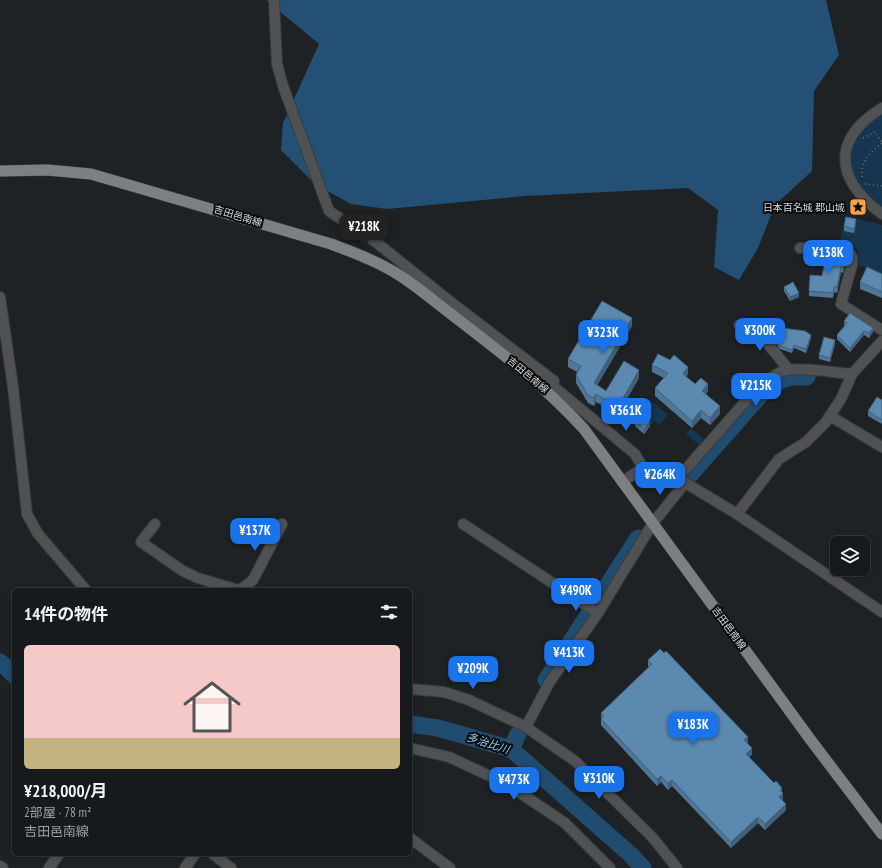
<!DOCTYPE html>
<html lang="ja">
<head>
<meta charset="utf-8">
<style>
	body { margin:0; font-family:"PT Sans Narrow","Noto Sans JP",sans-serif; background:#242729; color:#f1f3f6; height:100vh; display:flex; flex-direction:column; font-size:15px; white-space:nowrap }
	* { box-sizing:border-box; margin:0 }
	p { font-size:13px; color:#9ea1a3 }
	.icon { flex:none; width:22px; height:22px; fill:none; stroke:currentColor; stroke-width:2; stroke-linecap:round; stroke-linejoin:round }
	.map { position:relative; flex:1; overflow:hidden }
	.details { position:absolute; left:12px; top:588px; width:400px; height:268px; display:flex; flex-direction:column; background:#171a1c; border-radius:6px; box-shadow:0 2px 6px #0003,0 0 0 1px #36383b }
	.details>* { flex:none }
	.tools { position:absolute; left:830px; top:536px; display:grid; gap:8px }
	.tools a { display:grid; place-items:center; width:40px; height:40px; border-radius:6px; background:#171a1c; box-shadow:0 2px 6px #0003,0 0 0 1px #36383b; font-size:20px }
	.price { position:absolute; translate:-50% -34px; padding:0 9px; border-radius:8px; background:#1a73e8; color:#fff; font-size:13px; line-height:26px; filter:drop-shadow(0 1px 2px #0008) }
	.price::after { content:''; position:absolute; left:50%; top:24px; width:12px; height:9px; margin-left:-6px; background:inherit; clip-path:polygon(0 0,100% 0,50% 100%) }
	.price.selected { background:#222; color:#fff }
	ul { padding:0; list-style:none }
	li { display:grid; align-content:center; gap:8px; height:212px; padding:0 12px }
	li+li { border-top:1px solid #36383b }
	li span { display:grid; place-items:center; height:124px; border-radius:6px; color:#555 }
	li>.icon { margin-inline-start:auto }
	span .icon { width:72px; height:72px; fill:#fffc; stroke-width:1 }
	li b { font-size:17px }
	h2 { display:flex; justify-content:space-between; align-items:center; height:48px; padding:0 12px; font-size:17px }
	.map>svg:first-child { display:block }
	.green { fill:#16354e }
	.forest { fill:#235074 }
	.lines { fill:none; stroke-linecap:round; stroke-linejoin:round }
	.river { stroke:#204c70; stroke-width:17 }
	.minor-casing { stroke:#393c3e; stroke-width:12 }
	.primary-casing { stroke:#393c3e; stroke-width:12 }
	.path { stroke:#747779; stroke-width:1.5; stroke-dasharray:1 3; stroke-linecap:butt }
	.minor { stroke:#505153; stroke-width:10 }
	.primary { stroke:#7d8083; stroke-width:11 }
	.wall { fill:#4f7697 }
	.shaded-wall { fill:#40607b }
	.building { fill:#5c89b0; stroke:#40607b }
	.labels { text-anchor:middle; dominant-baseline:central; stroke-width:4; stroke-linejoin:round; paint-order:stroke }
	.poi-label { font-size:10px; fill:#d7d9db; stroke:#0a0b0d; text-anchor:end }
	.street-label { font-size:10px; fill:#d7d9db; stroke:#0a0b0d }
	.water-label { font-size:11px; font-style:italic; fill:#97cdfb; stroke:#0a0b0d }
</style>
</head>
<body>
<div class="map">
<svg width="882" height="868" viewBox="0 0 882 868">
	<rect width="100%" height="100%" fill="#1f2225"/>
	<path class="green" d="M882,112V209L865,197L850,169V155L854,136Z
		M845,216L882,225V274L859,265L858,251L853,245L840,241Z
		M650,400L668,415L659,425L654,421L651,425L639,414Z
		M691,428L704,439L699,445L686,434Z"/>
	<path class="forest" d="M266,0H826L839,55L814,91L812,171L775,205L758,248L739,280L714,267L718,210L688,188L525,196L387,209L351,204L315,184L281,150L283,123L319,44Z"/>
	<g class="lines">
		<path class="river" d="M690,475L763,392L779,381L791,377H807
			M0,662L14,675
			M546,680L638,538
			M410,724L438,728L511,749L631,855L643,868
			M511,749L518,734"/>
		<defs>
			<path id="minor" d="M274,0L277,64L283,86L329,211L377,243L452,303L554,381L553,386L635,454L643,468
				M882,108C830,140 836,180 882,214
				M800,248L843,249C852,252 853,257 852,265L841,304L882,330
				M0,297L13,387L27,514L38,534L86,590
				M739,325L768,344L789,370
				M830,416L882,447
				M678,478L759,386C767,381 775,374 783,371C797,366 836,373 852,374
				M622,482L643,468L669,473L737,514L882,612
				M737,514L779,459L806,442L825,423L841,399L852,374L882,341
				M155,524L141,542L183,571L198,578L238,590
				M463,524L598,613L653,523L685,483
				M240,590L253,580L282,524
				M410,689L444,692L469,700L526,727L575,761L653,838L677,868
				M526,727L549,683L598,613
				M410,748L449,757L507,784L565,823L610,868
				M410,838L450,868
				M213,854L231,868
				M0,866L3,868
				M49,868L59,854
				M185,868L195,854"/>
			<path id="primary" d="M0,171L47,170L91,174L331,244C350,251 369,258 387,268C409,279 431,299 451,314C498,350 544,385 584,429L810,739L882,834"/>
		</defs>
		<use href="#minor" class="minor-casing"/>
		<use href="#primary" class="primary-casing"/>
		<path class="path" d="M863,138L875,132L882,142
			M862,177C861,160 870,153 882,143
			M865,184L882,186"/>
		<use href="#minor" class="minor"/>
		<use href="#primary" class="primary"/>
	</g>
	<path class="wall" d="M856,224L854,233L844,231V226Z
		M846,261L843,273L841,272L837,293L834,292L833,298L809,296V291L822,276Z
		M882,274V298L860,289V282Z
		M784,287L799,297L790,301L784,291Z
		M844,321L873,332L869,338L864,335L850,352L837,339V335L845,326L844,325Z
		M632,326L597,385L606,391L639,378L618,414L596,402L594,406L588,403L576,383V375L577,372L568,367V359Z
		M811,338L806,353L794,348L792,353L780,349L777,345V342Z
		M835,344L830,362L819,359V355Z
		M652,365L688,374L686,377L695,384L708,391L706,394L720,414L710,425L701,418L692,428L655,396V388L664,378L652,372Z
		M882,400V424L868,416V411Z
		M635,421L650,426L644,434L635,426Z
		M648,660L748,743L752,754L749,757L782,792L783,799L782,800L786,810L765,830L758,823L731,848L672,786L668,790L661,782L657,786L601,725V713L649,667L648,666Z"/>
	<path class="shaded-wall" d="M856,219V224L854,233V229Z
		M846,256V261L843,273V267Z
		M841,267V272L837,293V287Z
		M799,293V297L790,301V297Z
		M632,318V326L594,391V383Z
		M873,328V332L869,338V333Z
		M864,331V335L850,352V348Z
		M811,335V338L806,353V349Z
		M835,340V344L830,362V358Z
		M688,367V374L683,381V374Z
		M639,370V378L618,414V407Z
		M708,384V391L702,398V391Z
		M596,394V402L594,406V398Z
		M720,406V414L710,425V418Z
		M701,410V418L692,428V421Z
		M650,422V426L644,434V429Z
		M748,737V743L744,746V740Z
		M752,748V754L746,760V754Z
		M661,776V782L657,786V779Z
		M672,780V786L668,790V783Z
		M782,788V794L783,793V799L779,803L780,790Z
		M786,804V810L765,830V824Z
		M758,817V823L731,848V842Z"/>
	<path class="building" d="M846,217L856,219L854,229L844,226Z
		M827,252L846,256L843,267H841L837,287H834L833,293L809,291L810,275L822,276Z
		M867,267L882,274V292L860,282Z
		M793,282L799,293L790,297L784,287Z
		M602,301L632,318L594,383L606,391L624,361L639,370L618,407L596,394L594,398L588,395L576,375L581,366L568,359Z
		M850,313L873,328L869,333L864,331L850,348L837,335L847,323L844,321Z
		M782,328L805,331L811,335L806,349L794,345L792,350L780,346L777,342Z
		M824,337L835,340L830,358L819,355Z
		M658,354L670,360L674,355L688,367L683,374L695,384L701,378L708,384L702,391L720,406L710,418L701,410L692,421L655,388L668,373L652,365Z
		M877,397L882,400V420L868,411Z
		M641,414L650,422L644,429L635,421Z
		M660,649L664,653L666,651L748,737L744,740L752,748L746,754L774,783L776,781L782,788L780,790L783,793L779,797L786,804L765,824L758,817L731,842L672,780L668,783L661,776L657,779L601,719L604,716L601,713L652,664L648,660Z"/>
	<defs>
		<symbol id="sight-square" viewBox="-11 -11 22 22"><rect x="-9" y="-9" width="18" height="18" rx="4" fill="#f5a346" stroke="#0a0b0d"/><path d="M0-6L1.8-2.2L6-1.7L2.9 1.2L3.7 5.4L0 3.3L-3.7 5.4L-2.9 1.2L-6-1.7L-1.8-2.2Z" fill="#111"/></symbol>
	</defs>
	<g fill-rule="evenodd">
		<use href="#sight-square" x="848" y="197" width="20" height="20"/>
	</g>
	<g class="labels">
		<g class="poi-label">
			<text x="845" y="207">日本百名城 郡山城</text>
		</g>
		<g class="street-label">
			<text transform="translate(238 216) rotate(17)">吉田邑南線</text>
			<text transform="translate(528 375) rotate(40)">吉田邑南線</text>
			<text transform="translate(729 628) rotate(54)">吉田邑南線</text>
		</g>
		<g class="water-label">
			<text transform="translate(488 743) rotate(18)">多治比川</text>
		</g>
	</g>
</svg>
<div class="tools">
<a><svg class="icon" aria-label="layers" viewBox="0 0 24 24"><path d="M12 4l9 5-9 5-9-5zM3 14l9 5 9-5"/></svg></a>
</div>
<b class="price selected" style="left:364px;top:248px">¥218K</b>
<b class="price" style="left:828px;top:274px">¥138K</b>
<b class="price" style="left:760px;top:352px">¥300K</b>
<b class="price" style="left:603px;top:354px">¥323K</b>
<b class="price" style="left:756px;top:407px">¥215K</b>
<b class="price" style="left:626px;top:432px">¥361K</b>
<b class="price" style="left:660px;top:496px">¥264K</b>
<b class="price" style="left:255px;top:552px">¥137K</b>
<b class="price" style="left:576px;top:612px">¥490K</b>
<b class="price" style="left:569px;top:674px">¥413K</b>
<b class="price" style="left:473px;top:690px">¥209K</b>
<b class="price" style="left:693px;top:746px">¥183K</b>
<b class="price" style="left:599px;top:800px">¥310K</b>
<b class="price" style="left:514px;top:801px">¥473K</b>
<section class="details">
<h2>14件の物件<svg class="icon" aria-label="filters" viewBox="0 0 24 24"><path d="M4 7h16M4 17h16"/><circle cx="9" cy="7" r="2"/><circle cx="15" cy="17" r="2"/></svg></h2>
<ul>
<li><span style="background:linear-gradient(#f6c9c9 75%,#c2b280 0)"><svg class="icon" aria-label="home" viewBox="0 0 24 24"><path d="M3 11l9-7 9 7M6 9v11h12V9"/></svg></span><div><b>¥218,000/月</b><p>2部屋 · 78 m²</p><p>吉田邑南線</p></div></li>
</ul>
</section>
</div>
</body>
</html>
